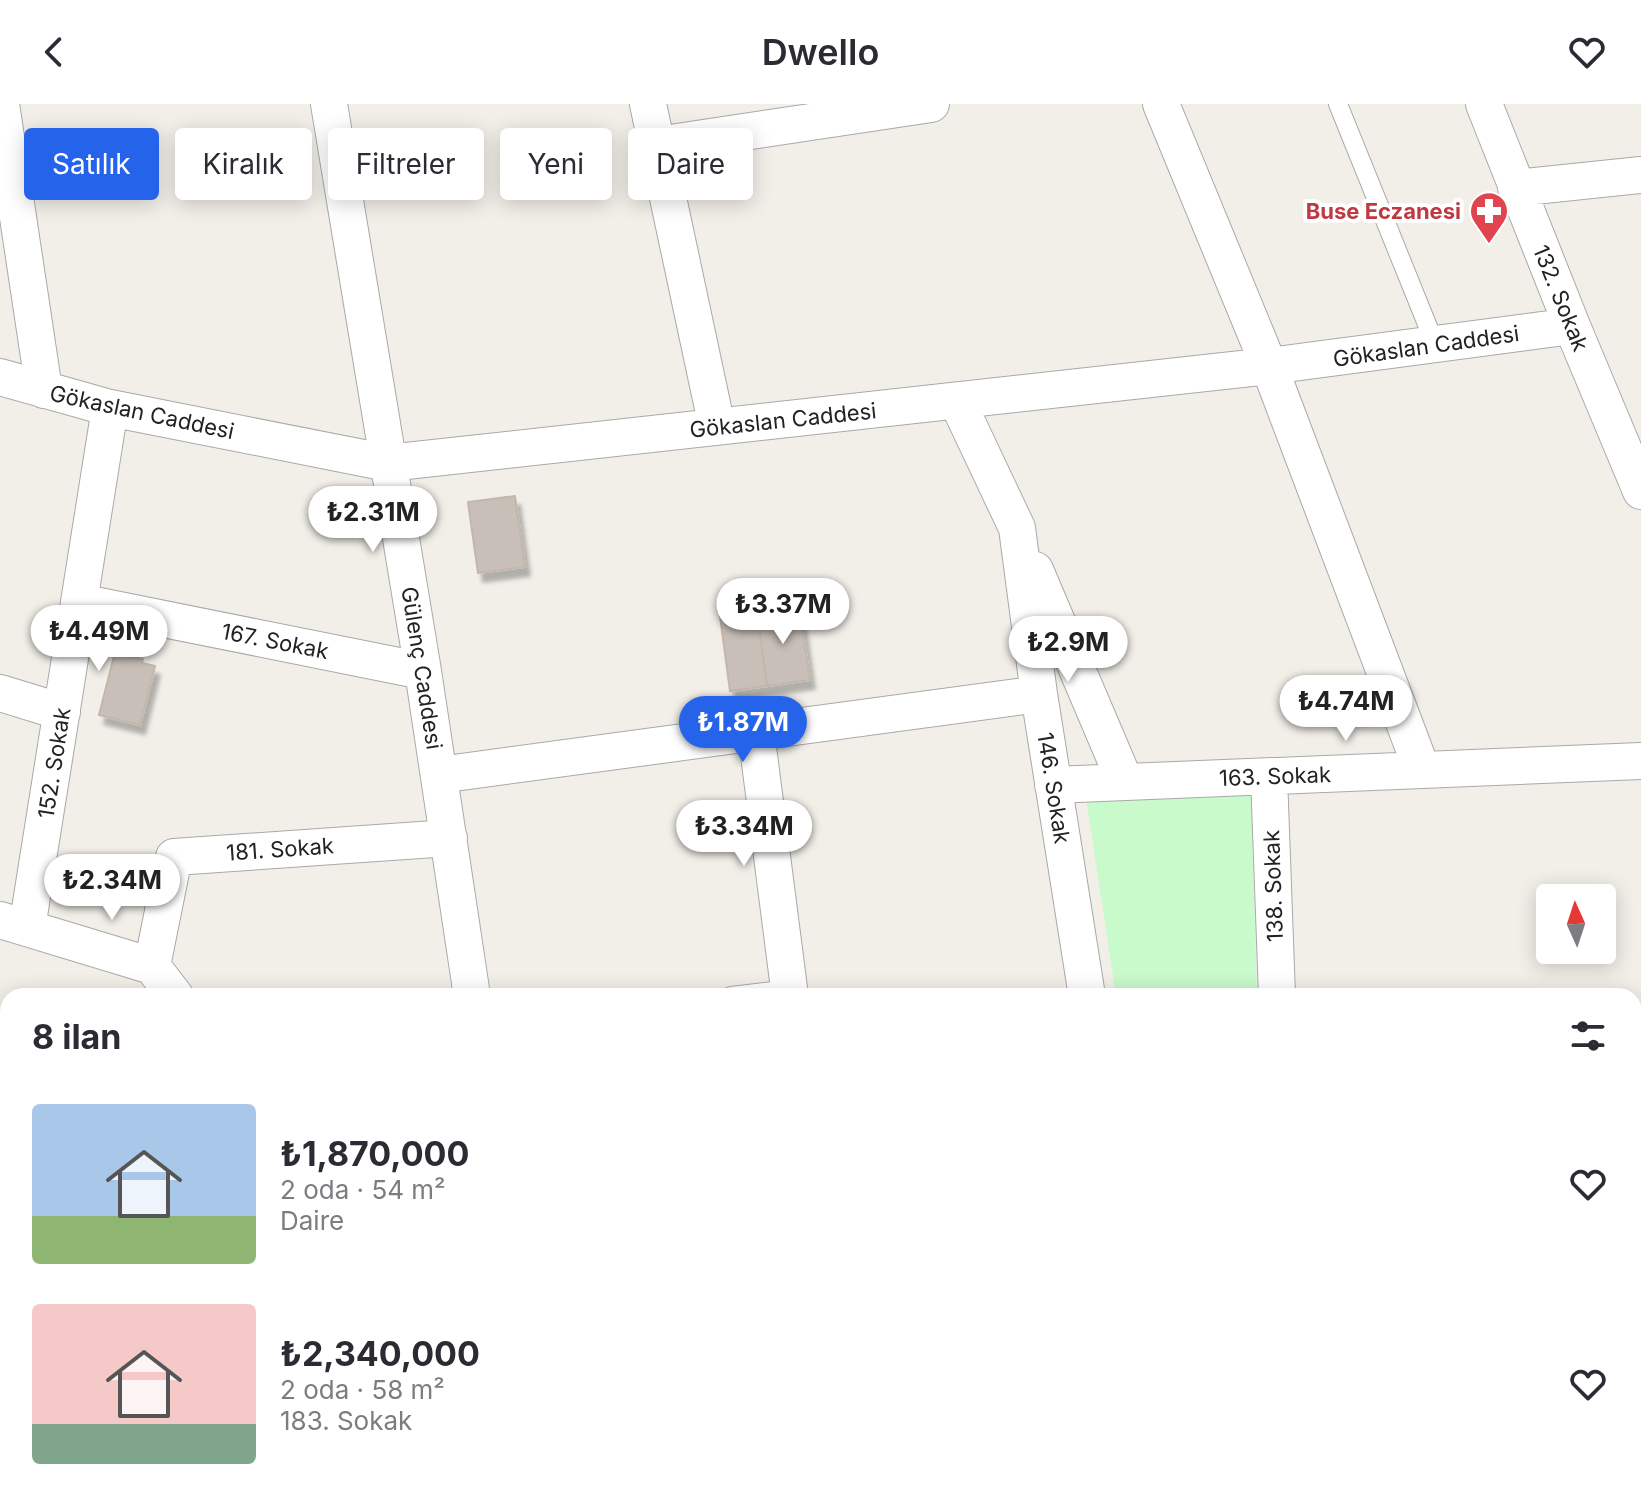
<!DOCTYPE html>
<html lang="tr">
<head>
<meta charset="utf-8">
<style>
	body { margin:0; font-family:Inter,sans-serif; background:#f2f2f3; color:#2b2b33; height:100vh; display:flex; flex-direction:column; font-size:30px; white-space:nowrap }
	* { box-sizing:border-box; margin:0 }
	p { font-size:26px; color:#7c7c81 }
	.icon { flex:none; width:44px; height:44px; fill:none; stroke:currentColor; stroke-width:2; stroke-linecap:round; stroke-linejoin:round }
	.map { position:relative; flex:1; overflow:hidden }
	.sheet { position:absolute; left:0px; top:884px; width:1642px; height:514px; display:flex; flex-direction:column; background:#fff; border-radius:24px 24px 0 0; box-shadow:0 4px 20px #0003 }
	.sheet>* { flex:none }
	.hud { position:absolute; left:24px; top:24px; width:800px; height:72px; display:flex; gap:16px }
	.needle { width:52px; rotate:357deg }
	.controls { position:absolute; left:1536px; top:780px; display:grid; gap:16px }
	.controls a { display:grid; place-items:center; width:80px; height:80px; border-radius:8px; background:#fff; box-shadow:0 4px 20px #0003; font-size:40px }
	.price { position:absolute; translate:-50% -68px; padding:0 18px; border-radius:28px; background:#fff; color:#222; font-size:26px; line-height:52px; filter:drop-shadow(0 2px 4px #0008) }
	.price::after { content:''; position:absolute; left:50%; top:48px; width:24px; height:18px; margin-left:-12px; background:inherit; clip-path:polygon(0 0,100% 0,50% 100%) }
	.price.active { background:#2563eb; color:#fff }
	ul { padding:0; list-style:none }
	li { display:flex; align-items:center; gap:24px; height:200px; padding:0 32px }
	li span { display:grid; place-items:center; flex:none; width:224px; height:160px; border-radius:8px; color:#555 }
	li>.icon { margin-inline-start:auto }
	span .icon { width:96px; height:96px; fill:#fffc; stroke-width:1 }
	li b { font-size:34px }
	h2 { display:flex; justify-content:space-between; align-items:center; height:96px; padding:0 32px; font-size:34px }
	.pill { padding:0 28px; border-radius:8px; background:#fff; box-shadow:0 4px 20px #0003; font-size:28px; line-height:72px }
	.pill.active { background:#2563eb; color:#fff }
	header { display:flex; justify-content:space-between; align-items:center; height:104px; padding:0 32px; background:#fff; font-size:36px; font-weight:600 }
	.map>svg:first-child { display:block }
	.park { fill:#c8facc }
	.building { fill:#c7bfb8; stroke:#c4b6ab; stroke-width:2; filter:url(#shadow) }
	.lines { fill:none; stroke-linecap:round; stroke-linejoin:round }
	.lane-casing { stroke:#a9a9a9; stroke-width:20 }
	.street-casing { stroke:#a9a9a9; stroke-width:38 }
	.secondary-casing { stroke:#707d05; stroke-width:46 }
	.lane { stroke:#fff; stroke-width:18 }
	.street { stroke:#fff; stroke-width:36 }
	.secondary { stroke:#f7fabf; stroke-width:44 }
	.labels { text-anchor:middle; dominant-baseline:central; stroke-width:8; stroke-linejoin:round; paint-order:stroke }
	.health-label { font-size:22px; font-weight:bold; fill:#be3a42; stroke:#fff; text-anchor:end }
	.street-label { font-size:22px; fill:#222; stroke:#fff }
</style>
</head>
<body>
<header><svg class="icon" aria-label="back" viewBox="0 0 24 24"><path d="M15 5l-7 7 7 7"/></svg>Dwello<svg class="icon" aria-label="heart" viewBox="0 0 24 24"><path d="M12 20l-8-8c-3-5 5-10 8-4 3-6 11-1 8 4z"/></svg></header>
<div class="map">
<svg width="1641" height="1397" viewBox="0 0 1641 1397">
	<defs>
		<filter id="shadow"><feDropShadow dx="5" dy="9" stdDeviation="2" flood-color="#0004"/></filter>
	</defs>
	<rect width="100%" height="100%" fill="#f2efe9"/>
	<path class="park" d="M1251,688L1257,892H1116L1086,694Z"/>
	<path class="building" d="M515,392L525,463L478,469L468,398Z
		M799,501L810,576L767,582L757,507Z
		M757,507L767,582L730,587L720,512Z
		M115,548L143,555L142,559L155,562L140,621L99,611Z
		M871,1390H912L911,1397H869Z
		M938,1390H985L983,1397H936Z"/>
	<g class="lines">
		<defs>
			<path id="lane" d="M1338,0L1435,240
				M731,892L789,885"/>
			<path id="street" d="M1,0L44,286
				M329,0L423,567L472,892
				M648,0L717,323
				M1161,0L1269,262L1422,666
				M1484,0L1572,222L1641,387
				M657,41L931,0
				M1516,84L1641,71
				M0,273L110,304L388,359L1269,262L1572,222
				M957,297L1017,424L1039,590L1087,892
				M1035,466L1125,678
				M79,498L423,567
				M0,589L62,608
				M756,628L790,892
				M439,671L1039,590
				M1269,672L1277,892
				M1053,681L1641,657
				M0,816L152,862L175,892
				M27,824L110,304
				M152,862L174,753L449,734
				M1634,977L1641,979
				M0,994L8,997
				M1634,1236L1641,1237
				M1167,1390L1169,1397
				M1367,1397L1368,1390
				M1487,1397L1488,1390"/>
			<path id="secondary" d="M1634,1042L1641,1036
				M0,1174L8,1176
				M670,1390L693,1397
				M1197,1397L1206,1390"/>
		</defs>
		<use href="#lane" class="lane-casing"/>
		<use href="#street" class="street-casing"/>
		<use href="#secondary" class="secondary-casing"/>
		<use href="#lane" class="lane"/>
		<use href="#street" class="street"/>
		<use href="#secondary" class="secondary"/>
	</g>
	<defs>
		<symbol id="pharmacy-pin" viewBox="-11 -11 22 30"><path d="M0 17L-7.5 6A9.5 9.5 0 1 1 7.5 6Z" fill="#e0444e" stroke="#fff"/><path d="M-2-6h4v4h4v4h-4v4h-4v-4h-4v-4h4Z" fill="#fff"/></symbol>
	</defs>
	<g fill-rule="evenodd">
		<use href="#pharmacy-pin" x="1467" y="85" width="44" height="60"/>
	</g>
	<g class="labels">
		<g class="health-label">
			<text x="1461" y="107">Buse Eczanesi</text>
		</g>
		<g class="street-label">
			<text transform="translate(1561 194) rotate(68)">132. Sokak</text>
			<text transform="translate(1426 242) rotate(-8)">Gökaslan Caddesi</text>
			<text transform="translate(142 308) rotate(12)">Gökaslan Caddesi</text>
			<text transform="translate(783 316) rotate(-6)">Gökaslan Caddesi</text>
			<text transform="translate(275 537) rotate(11)">167. Sokak</text>
			<text transform="translate(422 564) rotate(81)">Gülenç Caddesi</text>
			<text transform="translate(54 659) rotate(-81)">152. Sokak</text>
			<text transform="translate(1275 672) rotate(-2)">163. Sokak</text>
			<text transform="translate(1054 684) rotate(81)">146. Sokak</text>
			<text transform="translate(280 745) rotate(-4)">181. Sokak</text>
			<text transform="translate(1273 782) rotate(-92)">138. Sokak</text>
		</g>
	</g>
</svg>
<div class="controls">
<a><svg class="needle" viewBox="-14 -14 28 28"><path d="M0-13l5 13h-10z" fill="#e53935"/><path d="M0 13l5-13h-10z" fill="#7c7c81"/></svg></a>
</div>
<b class="price" style="left:373px;top:450px">₺2.31M</b>
<b class="price" style="left:783px;top:542px">₺3.37M</b>
<b class="price" style="left:99px;top:569px">₺4.49M</b>
<b class="price" style="left:1068px;top:580px">₺2.9M</b>
<b class="price" style="left:1346px;top:639px">₺4.74M</b>
<b class="price active" style="left:743px;top:660px">₺1.87M</b>
<b class="price" style="left:744px;top:764px">₺3.34M</b>
<b class="price" style="left:112px;top:818px">₺2.34M</b>
<div class="hud">
<a class="pill active">Satılık</a>
<a class="pill">Kiralık</a>
<a class="pill">Filtreler</a>
<a class="pill">Yeni</a>
<a class="pill">Daire</a>
</div>
<section class="sheet">
<h2>8 ilan<svg class="icon" aria-label="filters" viewBox="0 0 24 24"><path d="M4 7h16M4 17h16"/><circle cx="9" cy="7" r="2"/><circle cx="15" cy="17" r="2"/></svg></h2>
<ul>
<li><span style="background:linear-gradient(#a9c7e8 70%,#8fb573 0)"><svg class="icon" aria-label="home" viewBox="0 0 24 24"><path d="M3 11l9-7 9 7M6 9v11h12V9"/></svg></span><div><b>₺1,870,000</b><p>2 oda · 54 m²</p><p>Daire</p></div><svg class="icon" aria-label="heart" viewBox="0 0 24 24"><path d="M12 20l-8-8c-3-5 5-10 8-4 3-6 11-1 8 4z"/></svg></li>
<li><span style="background:linear-gradient(#f6c9c9 75%,#7fa58c 0)"><svg class="icon" aria-label="home" viewBox="0 0 24 24"><path d="M3 11l9-7 9 7M6 9v11h12V9"/></svg></span><div><b>₺2,340,000</b><p>2 oda · 58 m²</p><p>183. Sokak</p></div><svg class="icon" aria-label="heart" viewBox="0 0 24 24"><path d="M12 20l-8-8c-3-5 5-10 8-4 3-6 11-1 8 4z"/></svg></li>
</ul>
</section>
</div>
</body>
</html>
